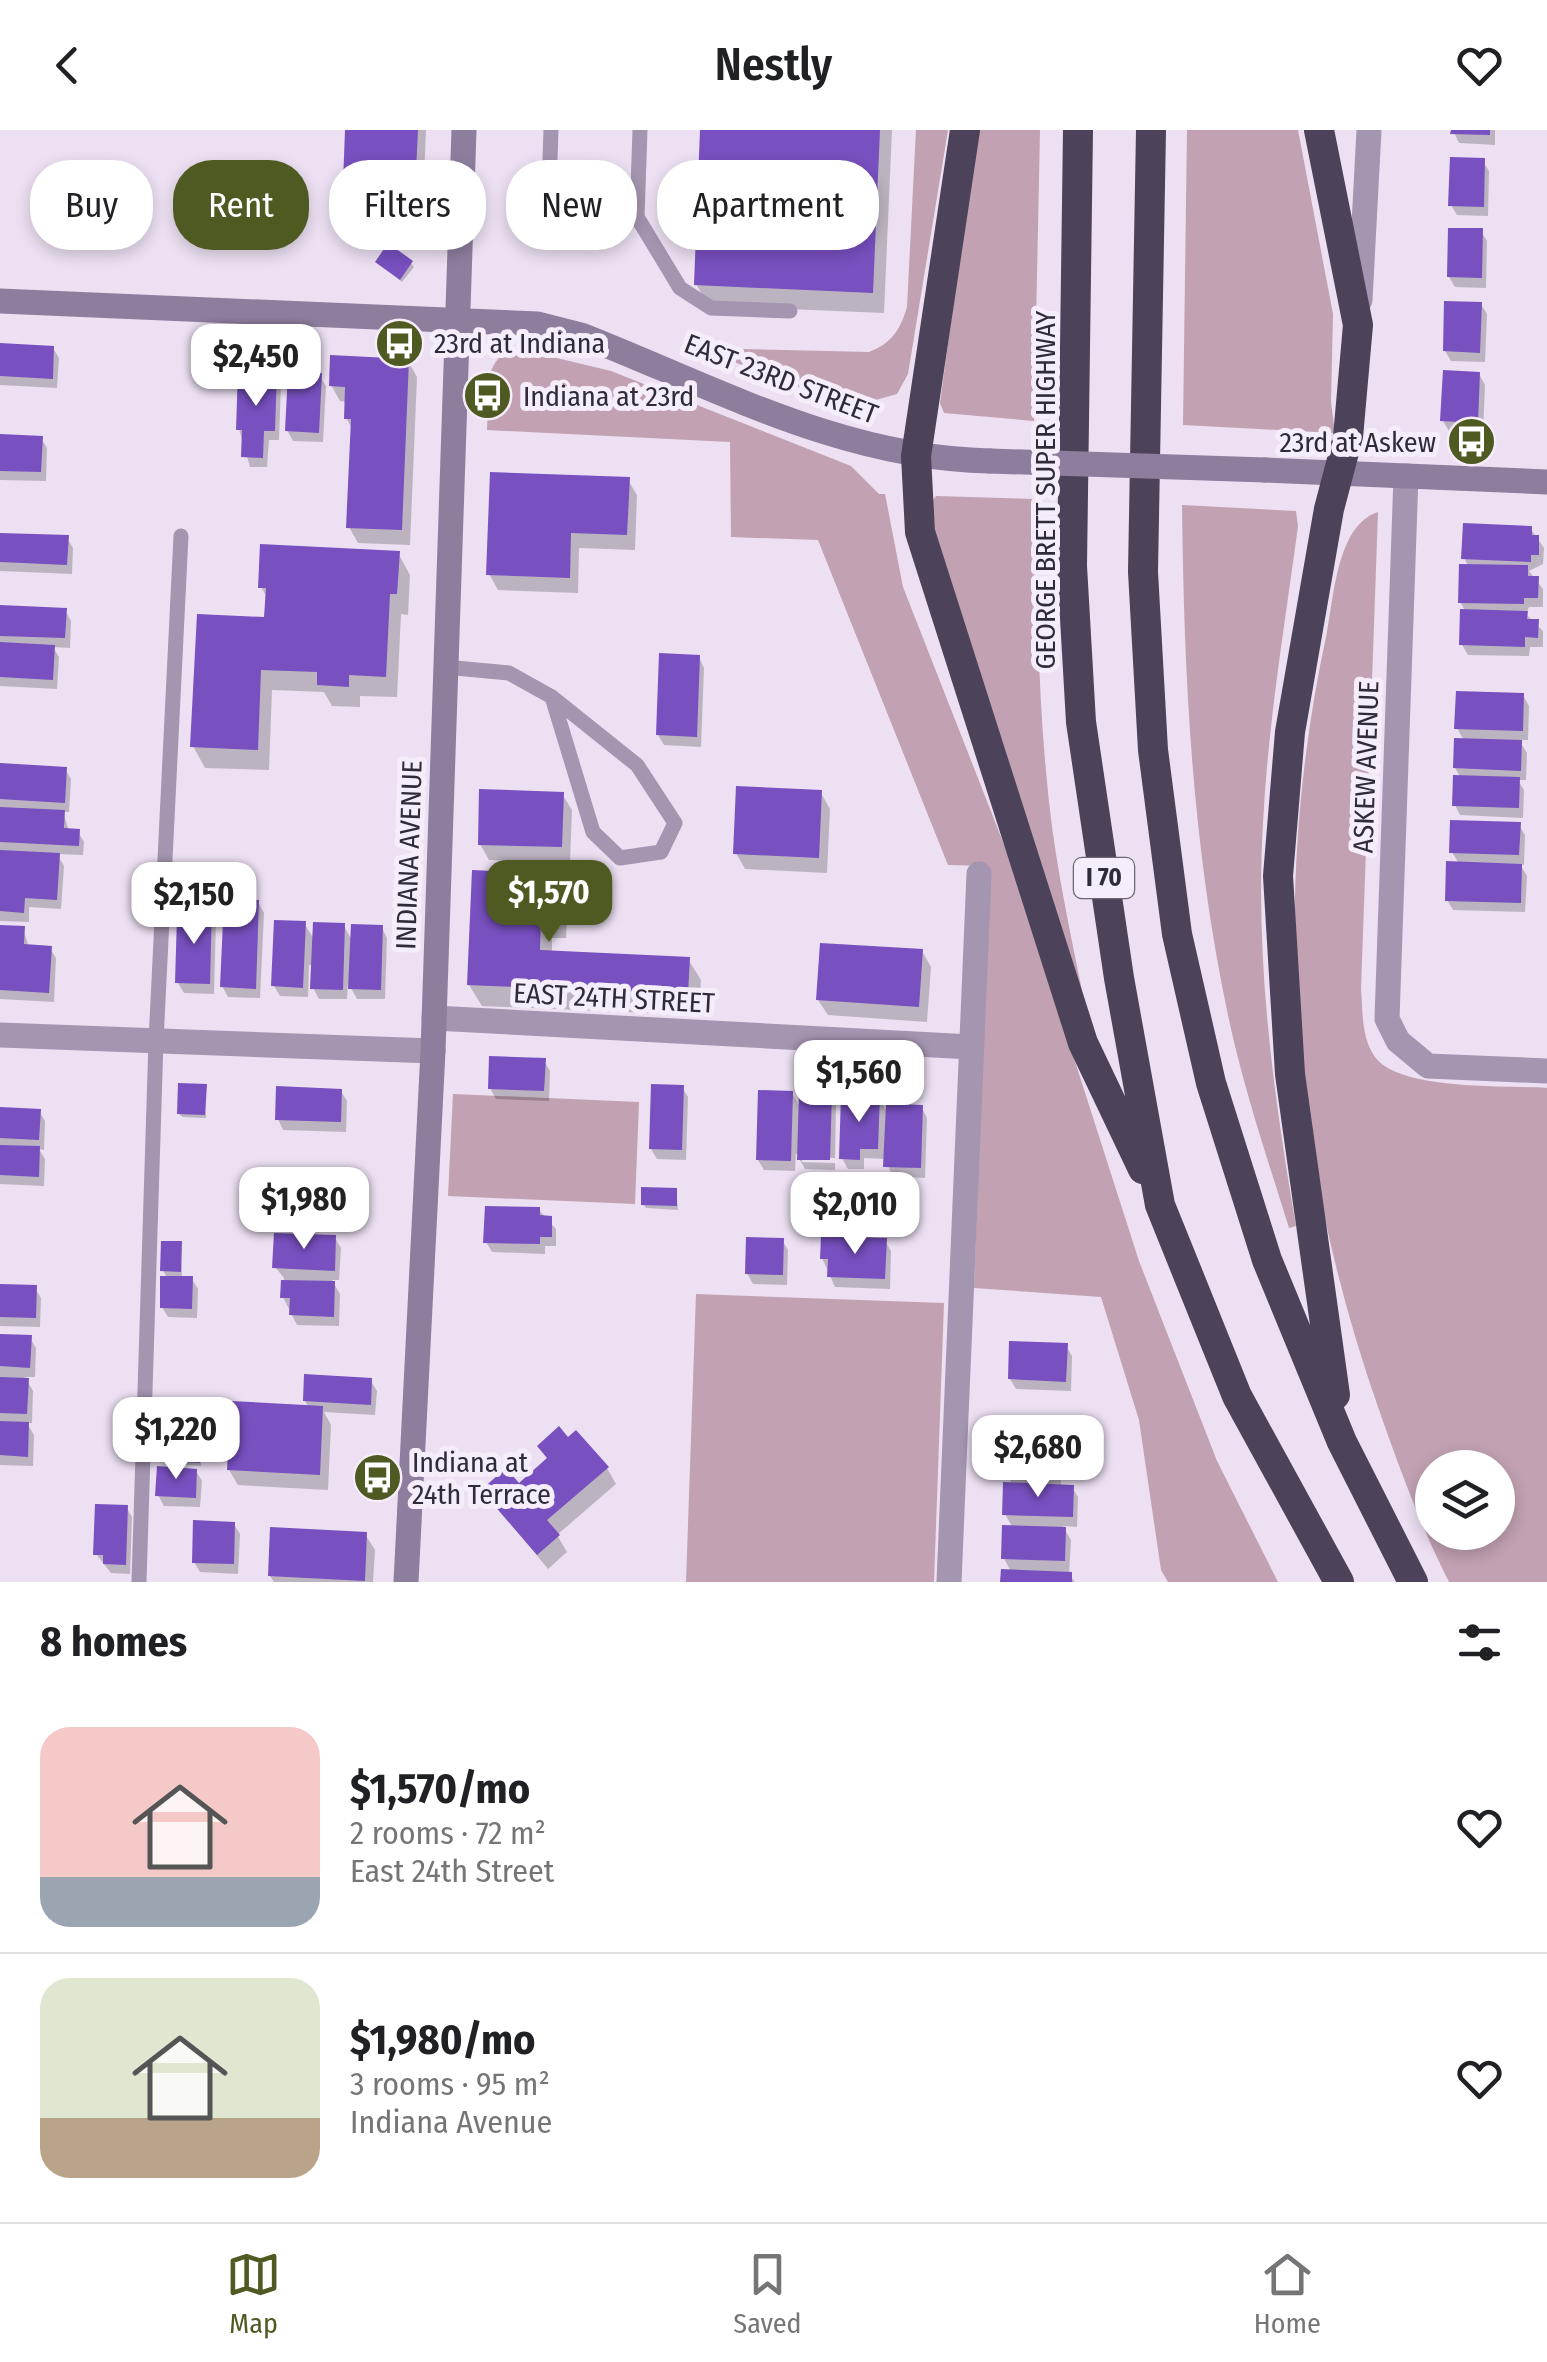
<!DOCTYPE html>
<html lang="en">
<head>
<meta charset="utf-8">
<style>
	body { margin:0; font-family:"Fira Sans Condensed",sans-serif; background:#f2f2f2; color:#202124; height:100vh; display:flex; flex-direction:column; font-size:38px; white-space:nowrap }
	* { box-sizing:border-box; margin:0 }
	p { font-size:32px; color:#757577 }
	.icon { flex:none; width:55px; height:55px; fill:none; stroke:currentColor; stroke-width:2; stroke-linecap:round; stroke-linejoin:round }
	.map { position:relative; height:1452px; overflow:hidden }
	.side { display:flex; flex-direction:column; background:#fff; flex:1 }
	.side>* { flex:none }
	.banner { position:absolute; left:30px; top:30px; width:1000px; height:90px; display:flex; gap:20px }
	.controls { position:absolute; left:1415px; top:1320px; display:grid; gap:20px }
	.controls a { display:grid; place-items:center; width:100px; height:100px; border-radius:50%; background:#fff; box-shadow:0 5px 15px #0003; font-size:50px }
	.price { position:absolute; translate:-50% -85px; padding:0 22px; border-radius:20px; background:#fff; color:#222; font-size:32px; line-height:65px; filter:drop-shadow(0 2px 5px #0008) }
	.price::after { content:''; position:absolute; left:50%; top:60px; width:30px; height:22px; margin-left:-15px; background:inherit; clip-path:polygon(0 0,100% 0,50% 100%) }
	.price.active { background:#4f5922; color:#fff }
	ul { padding:0; list-style:none }
	li { display:flex; align-items:center; gap:30px; height:250px; padding:0 40px }
	li+li { border-top:2px solid #e0e0e0 }
	li span { display:grid; place-items:center; flex:none; width:280px; height:200px; border-radius:30px; color:#555 }
	li>.icon { margin-inline-start:auto }
	span .icon { width:120px; height:120px; fill:#fffc; stroke-width:1 }
	li b { font-size:42px }
	h2 { display:flex; justify-content:space-between; align-items:center; height:120px; padding:0 40px; font-size:42px }
	.chip { padding:0 35px; border-radius:40px; background:#fff; box-shadow:0 5px 15px #0003; font-size:35px; line-height:90px }
	.chip.active { background:#4f5922; color:#fff }
	header { display:flex; justify-content:space-between; align-items:center; height:130px; padding:0 40px; background:#fff; font-size:45px; font-weight:600 }
	.tabs { display:flex; justify-content:space-around; align-items:center; height:140px; border-top:2px solid #e0e0e0; background:#fff; font-size:28px; color:#757577 }
	.tabs a { display:grid; justify-items:center; gap:5px }
	.tabs .active { color:#4f5922 }
	.map>svg:first-child { display:block }
	.green { fill:#c1a1b2; fill-rule:evenodd }
	.shadow { fill:#0003 }
	.building { fill:#7850c0 }
	.lines { fill:none; stroke-linecap:round; stroke-linejoin:round }
	.lane { stroke:#a495b0; stroke-width:15 }
	.street { stroke:#a495b0; stroke-width:25 }
	.secondary { stroke:#8d7e9e; stroke-width:25 }
	.highway { stroke:#4c4259; stroke-width:30 }
	.secondary-bridge { stroke:#8d7e9e; stroke-width:25 }
	.labels { text-anchor:middle; dominant-baseline:central; stroke-width:10; stroke-linejoin:round; paint-order:stroke }
	.shield { fill:#f5edfa; stroke:#6c6573; stroke-width:2.5 }
	.shield-label { font-size:25px; font-weight:bold; fill:#312b39 }
	.poi-label { font-size:28px; fill:#312b39; stroke:#f5edfa; text-anchor:start }
	.street-label { font-size:28px; fill:#312b39; stroke:#f5edfa }
</style>
</head>
<body>
<header><svg class="icon" aria-label="back" viewBox="0 0 24 24"><path d="M15 5l-7 7 7 7"/></svg>Nestly<svg class="icon" aria-label="heart" viewBox="0 0 24 24"><path d="M12 20l-8-8c-3-5 5-10 8-4 3-6 11-1 8 4z"/></svg></header>
<div class="map">
<svg width="1547" height="1452" viewBox="0 0 1547 1452">
	<rect width="100%" height="100%" fill="#ece0f2"/>
	<path class="green" d="M916,0H948L908,244L897,264L851,277L698,218L869,222C892,213 900,200 907,177Z
		M977,0H1040L1034,291L944,283L940,273Z
		M1187,0H1298L1333,184L1331,272L1335,303L1183,295Z
		M515,218L611,241L851,336L879,364H885L903,457L1012,735L1139,1131L1217,1331L1278,1452H1168L1161,1440L1139,1290L1101,1167L974,1158L989,736L948,735L818,410L731,407L730,312L487,300C489,268 480,230 515,218Z
		M936,366L1036,369C1037,478 1038,588 1052,697C1062,770 1079,843 1093,915L928,395L930,374Z
		M1182,375L1296,381L1298,396C1285,494 1268,593 1263,693C1255,828 1273,963 1296,1096L1289,1098C1267,1027 1243,957 1228,885C1192,716 1184,547 1182,375Z
		M1378,382L1361,859C1363,882 1361,907 1375,927C1400,961 1506,955 1547,958V1452H1449C1420,1395 1399,1337 1378,1277C1289,1023 1270,765 1327,502C1334,467 1337,395 1378,382ZM1432,1338H1498V1402H1432Z
		M453,964L639,972L635,1074L448,1066Z
		M696,1164L944,1173L934,1452H686Z"/>
	<path class="shadow" d="M348,0H426L422,98L354,95L345,80Z
		M703,0H892L884,183L709,176L696,154Z
		M1453,0H1495V15L1459,13Z
		M1483,31L1489,41L1488,86L1457,85L1451,75Z
		M1481,101L1487,111L1486,158L1455,157L1449,147Z
		M378,132L411,133L414,137L402,152Z
		M1481,174L1487,184L1485,232L1451,231L1445,221Z
		M0,216L53,218L59,228L57,258L0,255Z
		M408,231L417,247L410,415L358,413L349,397L353,300L346,288L347,272L340,271L331,255Z
		M276,243L281,253L279,310H269L267,337H250L239,299Z
		M1479,244L1485,255L1483,303L1449,301L1443,291Z
		M320,246L326,256L323,312L293,311L287,300Z
		M0,307L41,308L47,318L46,351L0,350Z
		M628,350L637,365L635,420L579,418L578,463L498,460L489,444Z
		M1530,398L1544,418L1543,434L1529,441L1543,459V477H1529L1526,484L1543,501V517H1530L1529,526L1468,525L1462,515L1466,482L1460,472L1469,437L1464,428Z
		M0,405L67,408L73,418L72,444L0,441Z
		M398,423L410,445L408,485L401,484L397,567L360,566V577L332,576L324,562L272,560L269,640L205,638L193,616L267,490L268,469L261,457Z
		M0,478L65,480L71,491L70,518L53,517L59,527L57,559L0,556Z
		M699,527L704,538L701,617L664,615L658,605Z
		M1523,565L1529,576L1528,610H1519L1527,623L1526,650H1518L1524,660L1523,688L1460,685L1455,675L1461,648L1455,638L1464,611L1457,598Z
		M0,636L65,639L71,649L69,682H63L69,701L78,702L84,712L83,725L57,724L64,736L61,779L29,777V792L0,791Z
		M821,663L830,679L827,743L745,739L736,723Z
		M562,664L572,680L570,733L489,730L480,714Z
		M1519,695L1525,705L1524,735L1520,734L1527,746L1525,782L1453,780L1447,770L1459,734L1452,722Z
		M556,746L568,768L566,808H552V823L688,829L701,850L699,885L482,876L469,855Z
		M258,772L264,783L260,868L228,867L222,856Z
		M211,779L216,789L214,864L184,863L178,853L192,789Z
		M304,793L315,811L344,796L353,812L382,798L387,808L385,869H357L348,853L347,869H319L313,858L314,835H309L308,867L280,866L274,856Z
		M0,798L23,799L29,817L50,818L56,828L54,872L0,869Z
		M922,821L931,837L927,892L828,885L818,870Z
		M544,931L550,941L549,971L496,969L490,958Z
		M205,956L206,988L182,987L179,983Z
		M682,957L688,967L686,1030L657,1029L651,1019Z
		M341,961L347,971L346,1002L283,1000L278,989Z
		M792,963L801,979L830,965L836,975L835,1028L802,1027V1032L835,1033V1040L805,1039L796,1023L795,1041L764,1040L758,1030Z
		M878,967L888,984L922,978L927,988L925,1048L892,1046L886,1029L864,1028V1039H848L843,1030Z
		M0,980L39,981L45,991L44,1020L39,1019L45,1029L44,1056L0,1054Z
		M338,1057L344,1067L342,1101L291,1100L276,1072Z
		M676,1060L678,1080L646,1078L643,1074Z
		M539,1080L556,1099V1116H545V1124L492,1122L486,1112Z
		M335,1108L341,1118L339,1150H332L340,1164L339,1196L297,1195L283,1167L284,1148L275,1137Z
		M782,1110L788,1120L787,1155L753,1154L747,1143Z
		M885,1111L891,1121L890,1159L835,1157L822,1128Z
		M181,1114L182,1148L192,1149L198,1159L197,1188L168,1187L162,1177L167,1148L163,1140Z
		M0,1156L35,1158L41,1168L40,1197L0,1196Z
		M0,1206L30,1208L36,1218L35,1247H25L33,1261L32,1293H27L34,1305L33,1336L0,1335Z
		M1066,1216L1072,1226L1071,1261L1016,1259L1010,1249Z
		M371,1251L377,1261L375,1285L324,1282L331,1295L328,1360L238,1355L229,1340L309,1278L305,1271Z
		M1066,1309L1072,1319V1343H1061V1357H1072L1078,1367L1077,1397L1063,1396L1071,1410L1069,1444L1075,1452H1003L1011,1442L1004,1428L1013,1398L1005,1384L1013,1355L1005,1341Z
		M200,1313L201,1336L167,1334L165,1330Z
		M540,1316L607,1338L616,1354L557,1405L567,1422L548,1439L484,1361L519,1356L548,1330Z
		M196,1341L202,1351L200,1377L164,1376L158,1365Z
		M126,1377L132,1387L130,1444L111,1443L96,1424Z
		M234,1394L240,1404L238,1444L200,1442L194,1432Z
		M365,1404L375,1420L373,1452H274L270,1446Z"/>
	<path class="building" d="M345,0H418L414,83L342,80Z
		M700,0H880L873,163L694,155Z
		M1451,0H1490V5L1450,4Z
		M1450,27L1485,28L1484,77L1448,76Z
		M1448,98H1483L1482,148L1447,147Z
		M388,113L413,131L400,150L375,132Z
		M1444,171L1482,172L1480,223L1443,221Z
		M0,213L54,216L53,249L0,246Z
		M330,225L409,229L402,400L346,398L351,289H344L345,257L329,256Z
		M238,239L277,240L275,301H264L263,328L241,327L242,300H236Z
		M1443,240L1480,242L1478,293L1440,291Z
		M288,242L322,243L319,303L285,301Z
		M0,304L43,306L41,342L0,341Z
		M490,342L630,347L627,405L571,403L570,448L486,445Z
		M1463,393L1532,396V405H1539V425H1531V432L1461,429Z
		M0,403L69,405L67,435L0,432Z
		M260,414L400,421L397,464H390L386,547L349,545V557L317,555V542L261,540L258,620L190,617L197,484L264,487L266,458H258Z
		M1459,434L1528,435V446H1539L1538,468H1524V474L1458,473Z
		M0,475L67,478L65,508L0,506Z
		M1460,479L1528,481L1527,489H1539L1538,508L1525,507V517L1459,515Z
		M0,512L55,515L53,550L0,547Z
		M659,523L700,525L697,607L656,605Z
		M1456,561L1524,563L1523,601L1454,599Z
		M1454,608L1522,610L1521,641L1453,638Z
		M0,633L67,637L65,673L0,669Z
		M1453,645L1520,647L1519,678L1452,676Z
		M736,656L822,660L819,728L733,724Z
		M479,659L564,662L562,717L478,715Z
		M0,677L65,680L64,698L80,699L79,716L0,712Z
		M1450,690L1521,692L1519,725L1449,723Z
		M0,720L60,723L57,770L25,768L24,783L0,781Z
		M1446,731L1522,734L1521,773L1445,771Z
		M472,740L557,744L555,788L541,787L540,820L690,827L688,864L467,855Z
		M238,769L259,770L256,859L220,857L223,791L237,792Z
		M190,776H212L210,854L175,853L177,786L190,787Z
		M274,790L306,791L303,858L271,856Z
		M313,792L345,793L343,860L310,859Z
		M351,794L383,795L381,860L348,859Z
		M0,795L25,796L24,814L52,816L49,863L0,860Z
		M820,813L923,819L919,877L816,870Z
		M489,926L546,928L544,961L488,959Z
		M178,953L207,954L205,985L177,984Z
		M651,954L684,955L682,1020L649,1019Z
		M276,956L342,959L341,992L275,990Z
		M758,960L793,961L791,1031L756,1030Z
		M799,962L832,963L830,1030H797Z
		M841,964H880L878,1019H860V1030L839,1029Z
		M886,974L923,975L921,1038L883,1037Z
		M0,977L41,979L39,1010L0,1008Z
		M0,1015L40,1016L39,1047L0,1045Z
		M274,1052L339,1055L338,1092L282,1090L283,1073H273Z
		M641,1057L677,1058V1076L641,1075Z
		M485,1076L540,1077V1085L552,1086V1107H540V1114L483,1113Z
		M274,1103L336,1105L335,1141L272,1138Z
		M821,1106L887,1108L885,1149L827,1147L828,1129H820Z
		M746,1107L784,1108L783,1145L745,1144Z
		M161,1111H182L181,1142L160,1141Z
		M160,1146H193L192,1179L160,1178Z
		M281,1150L335,1151L334,1187L289,1185L290,1168H280Z
		M0,1154L37,1155L36,1188L0,1187Z
		M0,1204L32,1205L30,1238L0,1236Z
		M1009,1211L1068,1213L1066,1252L1008,1249Z
		M304,1244L372,1248L371,1275L303,1271Z
		M0,1247L29,1248L27,1284L0,1283Z
		M231,1271L323,1276L320,1345L227,1340Z
		M0,1291L29,1292L28,1327L0,1325Z
		M559,1296L568,1307L576,1300L609,1337L547,1390L560,1405L537,1425L481,1360L506,1338L519,1353L547,1328L537,1316Z
		M1004,1304L1068,1307L1067,1333H1057L1056,1344L1003,1342Z
		M163,1309L201,1311L200,1333L162,1331Z
		M157,1336L197,1339L196,1368L155,1366Z
		M1003,1352L1074,1355L1073,1387L1002,1385Z
		M95,1374L128,1375L126,1435L103,1434V1425H93Z
		M193,1390L235,1392L234,1434L192,1433Z
		M1002,1395L1066,1397L1065,1431L1001,1429Z
		M270,1397L367,1402L365,1451L268,1446Z
		M1001,1439L1072,1442V1452H1000Z"/>
	<g class="lines">
		<path class="lane" d="M551,0L548,86L637,87L640,0
			M637,87L680,158L711,178L790,181
			M445,537L509,543L552,567L637,635L675,693L661,722L620,728L593,702L552,567
			M139,1452L156,911L181,406"/>
		<path class="street" d="M1360,170L1369,0
			M1406,346L1387,889L1398,911L1428,936L1547,941
			M434,888L971,917
			M0,905L433,921
			M949,1452L979,744"/>
		<path class="secondary" d="M0,171L538,194L581,205C716,258 842,328 990,331
			M1265,340L1547,352
			M406,1452L433,921L464,0"/>
		<path class="highway" d="M965,0L916,326L920,402L1083,913L1143,1039
			M1078,0L1072,436L1081,592L1119,848L1160,1075L1237,1266L1339,1452
			M1151,0L1143,442L1153,620L1177,804L1211,953L1267,1130L1342,1312L1413,1452
			M1319,0L1358,195L1348,307L1329,379L1290,602L1278,746L1290,944L1335,1265"/>
		<path class="secondary-bridge" d="M990,331L1265,340"/>
	</g>
	<defs>
		<symbol id="bus-disc" viewBox="-11 -11 22 22"><circle r="9.5" fill="#4f5922" stroke="#f5edfa"/><path d="M-5-6H5V4H4V6H2V4H-2V6H-4V4H-5ZM-3.5-4V0h7V-4ZM-3.5 1.2v1.5H-2V1.2ZM2 1.2v1.5H3.5V1.2Z" fill="#fff"/></symbol>
	</defs>
	<g fill-rule="evenodd">
		<use href="#bus-disc" x="372" y="186" width="55" height="55"/>
		<use href="#bus-disc" x="460" y="238" width="55" height="55"/>
		<use href="#bus-disc" x="1444" y="284" width="55" height="55"/>
		<use href="#bus-disc" x="350" y="1320" width="55" height="55"/>
	</g>
	<g class="labels">
		<rect class="shield" x="1074" y="728" width="60" height="40" rx="8"/>
		<g class="shield-label">
			<text x="1104" y="748">I 70</text>
		</g>
		<g class="poi-label">
			<text x="434" y="213">23rd at Indiana</text>
			<text x="523" y="266">Indiana at 23rd</text>
			<text x="1436" y="312" text-anchor="end">23rd at Askew</text>
			<text x="412" y="1332">Indiana at<tspan x="412" dy="32">24th Terrace</tspan></text>
		</g>
		<g class="street-label">
			<text transform="translate(781 249) rotate(21)">EAST 23RD STREET</text>
			<text transform="translate(1045 360) rotate(-90)">GEORGE BRETT SUPER HIGHWAY</text>
			<text transform="translate(1366 637) rotate(-88)">ASKEW AVENUE</text>
			<text transform="translate(409 725) rotate(-88)">INDIANA AVENUE</text>
			<text transform="translate(614 868) rotate(3)">EAST 24TH STREET</text>
		</g>
	</g>
</svg>
<div class="controls">
<a><svg class="icon" aria-label="layers" viewBox="0 0 24 24"><path d="M12 4l9 5-9 5-9-5zM3 14l9 5 9-5"/></svg></a>
</div>
<b class="price" style="left:256px;top:279px">$2,450</b>
<b class="price active" style="left:549px;top:815px">$1,570</b>
<b class="price" style="left:194px;top:817px">$2,150</b>
<b class="price" style="left:859px;top:995px">$1,560</b>
<b class="price" style="left:304px;top:1122px">$1,980</b>
<b class="price" style="left:855px;top:1127px">$2,010</b>
<b class="price" style="left:176px;top:1352px">$1,220</b>
<b class="price" style="left:1038px;top:1370px">$2,680</b>
<div class="banner">
<a class="chip">Buy</a>
<a class="chip active">Rent</a>
<a class="chip">Filters</a>
<a class="chip">New</a>
<a class="chip">Apartment</a>
</div>
</div>
<section class="side">
<h2>8 homes<svg class="icon" aria-label="filters" viewBox="0 0 24 24"><path d="M4 7h16M4 17h16"/><circle cx="9" cy="7" r="2"/><circle cx="15" cy="17" r="2"/></svg></h2>
<ul>
<li><span style="background:linear-gradient(#f6c9c9 75%,#9aa5b1 0)"><svg class="icon" aria-label="home" viewBox="0 0 24 24"><path d="M3 11l9-7 9 7M6 9v11h12V9"/></svg></span><div><b>$1,570/mo</b><p>2 rooms · 72 m²</p><p>East 24th Street</p></div><svg class="icon" aria-label="heart" viewBox="0 0 24 24"><path d="M12 20l-8-8c-3-5 5-10 8-4 3-6 11-1 8 4z"/></svg></li>
<li><span style="background:linear-gradient(#dfe7d0 70%,#b9a48a 0)"><svg class="icon" aria-label="home" viewBox="0 0 24 24"><path d="M3 11l9-7 9 7M6 9v11h12V9"/></svg></span><div><b>$1,980/mo</b><p>3 rooms · 95 m²</p><p>Indiana Avenue</p></div><svg class="icon" aria-label="heart" viewBox="0 0 24 24"><path d="M12 20l-8-8c-3-5 5-10 8-4 3-6 11-1 8 4z"/></svg></li>
</ul>
</section>
<nav class="tabs">
<a class="active"><svg class="icon" aria-label="map" viewBox="0 0 24 24"><path d="M3 6l6-2 6 2 6-2v14l-6 2-6-2-6 2zM9 4v14M15 6v14"/></svg>Map</a>
<a><svg class="icon" aria-label="saved" viewBox="0 0 24 24"><path d="M7 4h10v16l-5-4-5 4z"/></svg>Saved</a>
<a><svg class="icon" aria-label="home" viewBox="0 0 24 24"><path d="M3 11l9-7 9 7M6 9v11h12V9"/></svg>Home</a>
</nav>
</body>
</html>
